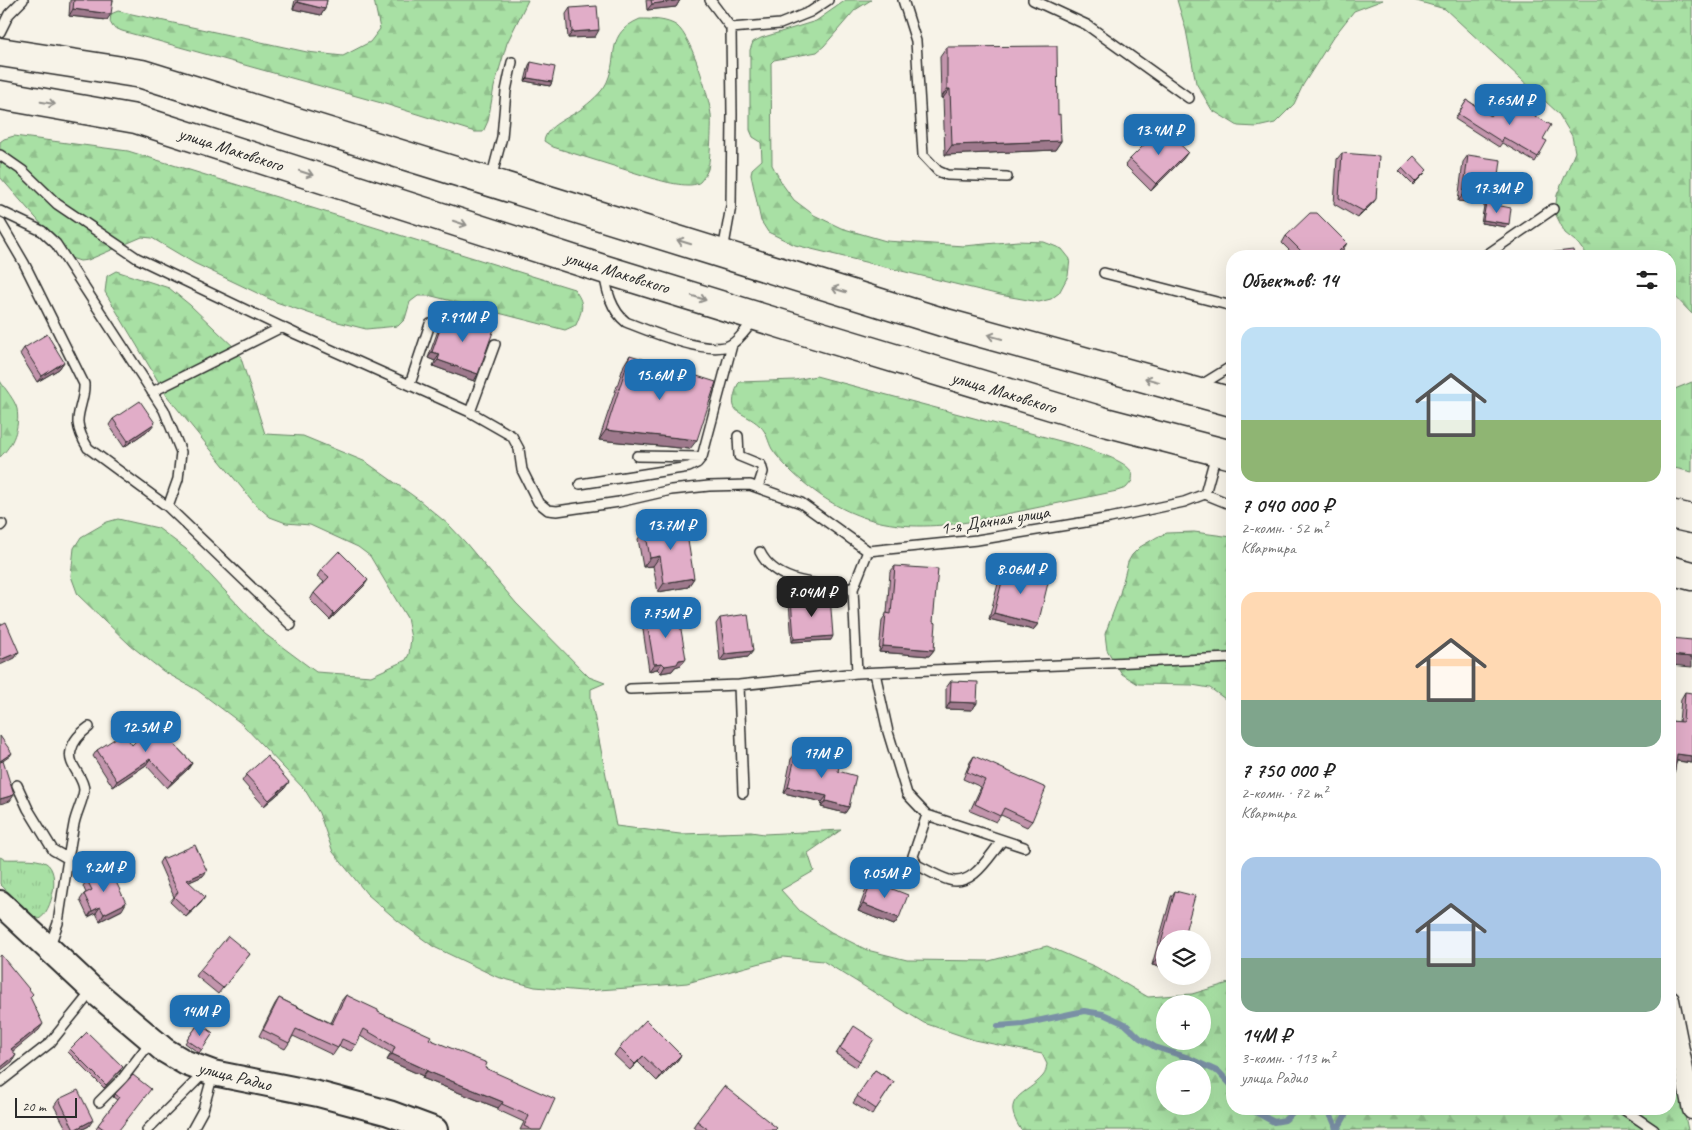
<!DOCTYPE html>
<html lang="ru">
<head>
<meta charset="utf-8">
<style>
	body { margin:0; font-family:Caveat,sans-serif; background:#f6f6f6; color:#222; height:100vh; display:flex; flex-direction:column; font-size:19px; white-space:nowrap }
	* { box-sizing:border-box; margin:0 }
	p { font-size:16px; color:#767676 }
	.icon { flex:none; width:28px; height:28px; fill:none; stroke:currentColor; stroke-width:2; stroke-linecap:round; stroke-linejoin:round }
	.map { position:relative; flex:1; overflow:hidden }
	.panel { position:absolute; left:1226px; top:250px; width:450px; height:865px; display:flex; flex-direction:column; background:#fff; border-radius:20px; box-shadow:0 5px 20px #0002 }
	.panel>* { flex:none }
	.controls { position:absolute; left:1156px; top:930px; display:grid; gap:10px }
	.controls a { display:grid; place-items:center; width:55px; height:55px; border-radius:50%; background:#fff; box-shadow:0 5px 20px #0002; font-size:25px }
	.scale { position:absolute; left:15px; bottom:12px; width:62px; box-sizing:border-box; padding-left:5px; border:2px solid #2b2b2b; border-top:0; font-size:14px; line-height:18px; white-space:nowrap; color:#2b2b2b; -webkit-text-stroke:4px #f7f3e8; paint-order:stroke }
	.price { position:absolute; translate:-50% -42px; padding:0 11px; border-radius:10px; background:#1f6fb2; color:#fff; font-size:16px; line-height:32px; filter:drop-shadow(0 1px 2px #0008) }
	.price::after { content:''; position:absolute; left:50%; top:30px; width:15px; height:11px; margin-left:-8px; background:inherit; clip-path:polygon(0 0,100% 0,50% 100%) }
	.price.selected { background:#222; color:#fff }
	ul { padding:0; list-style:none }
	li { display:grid; align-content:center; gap:10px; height:265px; padding:0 15px }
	li span { display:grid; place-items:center; height:155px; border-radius:15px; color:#555 }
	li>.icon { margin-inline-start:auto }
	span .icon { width:90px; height:90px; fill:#fffc; stroke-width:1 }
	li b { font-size:21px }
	h2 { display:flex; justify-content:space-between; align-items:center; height:60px; padding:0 15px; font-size:21px }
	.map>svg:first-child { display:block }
	.grass { fill:url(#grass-tufts); stroke:#6a8668 }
	.forest { fill:url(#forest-firs); stroke:#6a8668; fill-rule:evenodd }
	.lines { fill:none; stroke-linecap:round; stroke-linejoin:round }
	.stream { stroke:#7a90a5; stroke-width:6 }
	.service-casing { stroke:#2b2b2b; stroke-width:12 }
	.minor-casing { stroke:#2b2b2b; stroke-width:21 }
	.secondary-casing { stroke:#2b2b2b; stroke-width:28 }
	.trunk-casing { stroke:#2b2b2b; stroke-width:31 }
	.service { stroke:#f7f3e8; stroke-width:9 }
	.minor { stroke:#f7f3e8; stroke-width:18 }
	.secondary { stroke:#f7f3e8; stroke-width:24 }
	.trunk { stroke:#f7f3e8; stroke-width:28 }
	.wall { fill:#c295ac; stroke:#2b2b2b }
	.shaded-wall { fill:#9e798c; stroke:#2b2b2b }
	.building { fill:#e1adc8; stroke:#2b2b2b }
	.oneway { stroke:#918f8a }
	.labels { text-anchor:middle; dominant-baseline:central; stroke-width:4.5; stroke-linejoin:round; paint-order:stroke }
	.street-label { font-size:18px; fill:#2b2b2b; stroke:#f7f3e8 }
</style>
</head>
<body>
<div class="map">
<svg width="1692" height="1130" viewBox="0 0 1692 1130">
	<defs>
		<pattern id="grass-tufts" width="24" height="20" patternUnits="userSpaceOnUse" patternTransform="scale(1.25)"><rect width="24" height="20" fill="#a8e0a4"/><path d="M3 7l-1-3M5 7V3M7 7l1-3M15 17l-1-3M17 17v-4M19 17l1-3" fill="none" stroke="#91c08d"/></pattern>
		<pattern id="forest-firs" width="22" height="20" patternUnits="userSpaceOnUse" patternTransform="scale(1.25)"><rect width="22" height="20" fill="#a8e0a4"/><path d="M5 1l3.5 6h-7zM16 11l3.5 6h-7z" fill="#91c08d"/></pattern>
	</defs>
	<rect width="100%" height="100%" fill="#f7f3e8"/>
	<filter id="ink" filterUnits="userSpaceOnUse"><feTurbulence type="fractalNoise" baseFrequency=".02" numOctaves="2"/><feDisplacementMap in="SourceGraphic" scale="10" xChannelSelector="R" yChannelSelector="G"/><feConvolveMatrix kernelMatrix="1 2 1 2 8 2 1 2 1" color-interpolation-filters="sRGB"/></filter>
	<g filter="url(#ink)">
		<path class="grass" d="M0,857L4,859C16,860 35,857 46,863C61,872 52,912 39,919L34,917L0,884Z"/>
		<path class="forest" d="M374,0H528L507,43L494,87L488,121L483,132H475L385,104L122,31L113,27L110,22L111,14L118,11L307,52L343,56L370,42L380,29Z
			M846,0H871L855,10L824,46L817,52L774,60L771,63L772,165L783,185L794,200L814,215L841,228L886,241L964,246L1018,241L1044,242L1062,249L1070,259L1068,276L1059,293L1051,299L1039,302L1000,295L795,245L768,232L761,221L751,175L752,169L762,160L761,142L753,137L750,130V50L753,42L761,38L816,21Z
			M1177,0H1383L1354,11L1332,39L1303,85L1294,104L1275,123L1257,127L1238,126L1212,110L1196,83L1186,30Z
			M1413,0H1692V314L1670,291V256H1588L1580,245L1565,233L1555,213L1557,195L1575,152L1572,136L1558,113L1445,9Z
			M640,19C652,19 667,19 677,26C692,38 709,96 711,115C712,124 710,160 708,169C707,172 703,179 700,182C692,189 665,182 655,179L553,147L544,141C547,125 567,119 580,110C589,103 602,93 607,82C619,55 605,34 640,19Z
			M14,136L128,151L574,289C585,304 583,308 576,325L565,330L432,296H418L410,302L405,319L398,326L366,329L326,319L276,302L194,263L152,238L142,237L88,260L80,261L71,258L0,177V142L4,139Z
			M116,271L169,288L190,305L239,352L265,434L303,436L366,462L419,500L449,525L465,542L516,603L589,677L605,683L591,689V699L616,826L680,834L751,832L764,834L841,830L808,853L814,871L781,890L800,911L831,932L867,950L907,960L989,961L1047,946L1096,967L1148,997L1192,994L1232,982V1109H1670V1046L1688,1130H1021C999,1096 1026,1096 1043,1076C1046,1073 1046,1068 1047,1064L1042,1054L974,1040L924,1023L823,961L783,957L687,983L628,988L583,991L535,987L497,977L434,947L398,921L367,894L333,852L319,813L305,790L242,724L197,690L163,671L130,645L78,595L71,576L74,548L81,537L107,522L118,519L158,528L186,549L265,634L316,672L371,676L406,660L409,654L411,638L407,618L370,556L358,547L310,525L286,523L270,517L255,504L167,396L105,292L107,276ZM1165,1004H1202V1041H1165ZM1165,1069H1202V1106H1165Z
			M816,376L1079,446C1091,451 1127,460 1132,473C1133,475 1132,478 1132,481L1126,488L1117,491L968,522C896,533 846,523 792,472C786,466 777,457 772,449C768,442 767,432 760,426C742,409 725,417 738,384L740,382L795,380Z
			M0,381C5,389 15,400 17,409C20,428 13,445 0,457Z
			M1692,382V472L1670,467V391Z
			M1194,532L1232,537V704L1210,688L1192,685L1138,684L1122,674L1107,650L1105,634L1119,597L1128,562L1132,555L1140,547L1157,537L1167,533Z"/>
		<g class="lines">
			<path class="stream" d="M998,1026L1023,1024L1084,1011L1103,1014L1125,1024L1140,1038L1155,1047L1186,1057L1219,1072L1232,1086
				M1250,1109L1274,1122L1285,1120L1296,1109
				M1325,1109C1331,1115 1335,1121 1336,1130
				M1337,1130L1346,1114V1109"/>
			<defs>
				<path id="service" d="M710,0L731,28L732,115L731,206L723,251
					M903,0L916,41L923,155L938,171L947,175L1007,177
					M1033,0L1087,25L1189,98
					M731,28L780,24L810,12L828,0
					M0,32L9,14L23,0
					M0,155L23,171L57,204L137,258L296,334L470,412L512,436L519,449L522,470L538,502L548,510L557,511L619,502L671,490L709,486L750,485L801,503L868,551
					M491,179L502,137L506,91L512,62
					M0,211L42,231L56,244L164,410L181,452L178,479L168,507
					M0,222L24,263L84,384C85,398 77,411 78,423C79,432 83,440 88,448L168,507L291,625
					M1485,256L1553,209
					M604,273C607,291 611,310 626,322C649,331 708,356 730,345C740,340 747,328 754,320
					M1104,273L1232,306
					M410,384L430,324
					M1198,387L1232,366
					M152,392L282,327
					M470,412L495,344
					M738,436L739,456L761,465L763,472L758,487
					M637,456L702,457
					M580,484L689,467L697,463L702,457L732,345
					M1205,494L1232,505
					M0,526L2,524
					M760,552C776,585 822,584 853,589
					M857,673L853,589L868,551L977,540L1110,518L1184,502L1205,494L1216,454
					M875,673L888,732L907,794L927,815L1024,847
					M739,685L743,793
					M630,689L739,685L857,673L1232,658
					M17,785L28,809L53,850L67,858
					M927,815L913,856L917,865C927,870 938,877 949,880C973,887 989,856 1002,841
					M47,946L53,937L58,923C63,890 68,857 74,824C76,813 83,801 84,790C84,776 67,765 71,751C73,740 81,733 89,727
					M0,1082L50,1043L92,991
					M99,1102L123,1078L152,1040
					M1623,1109L1654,1130
					M147,1130L205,1072
					M192,1130L203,1110L213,1074"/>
				<path id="minor" d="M1670,1000L1692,1110"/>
				<path id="secondary" d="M0,903L93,990L164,1050L186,1063L213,1073L318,1094L389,1113L435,1130"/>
				<path id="trunk" d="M0,52L142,74L942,322L1232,402
					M0,95L136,119L603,269L801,330L1105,422L1232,455
					M1670,514L1692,519
					M1670,570L1692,576"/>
			</defs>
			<use href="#service" class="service-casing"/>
			<use href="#minor" class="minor-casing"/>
			<use href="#secondary" class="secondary-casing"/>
			<use href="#trunk" class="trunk-casing"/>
			<use href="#service" class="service"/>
			<use href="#minor" class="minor"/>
			<use href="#secondary" class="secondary"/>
			<use href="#trunk" class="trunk"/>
		</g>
		<path class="wall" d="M70,0H113L107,20L69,16Z
			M295,0H327L325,9L321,15L293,9Z
			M646,0H680L676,7L647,10Z
			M570,8L595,37L568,38L566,14Z
			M947,47L1058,115L1061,141L1055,150L945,155L943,98H941L940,57Z
			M531,62L552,82L550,86L525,81L529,65Z
			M1467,100L1491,116L1520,115L1524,110L1543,139L1538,157L1535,162L1502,143L1499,147L1455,119Z
			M1342,153L1376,199L1371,205L1358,218L1334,204L1337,159Z
			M1468,155L1496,199L1492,204L1509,224L1506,227L1481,223L1484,206L1485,204L1458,201L1463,162Z
			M1130,159H1183L1151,191L1125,165Z
			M1402,168L1425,173L1413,185L1399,171Z
			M1286,236L1343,250L1336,256H1295L1282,243Z
			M454,314L474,381L433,366L435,361L428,358L440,325L444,318L450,320Z
			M24,348L64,362L59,369L37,382L20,354Z
			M630,355L690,449L599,440L624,365Z
			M113,419L150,429L124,447L109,425Z
			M645,529L694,578L688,587L658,592L653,566L643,567L638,539Z
			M1007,562L1025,576L1038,624L1033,630L989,619L1002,568Z
			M895,566L933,622L934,650L929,656L879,652L882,620L887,613L890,572Z
			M321,570L364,586L330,620L310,600L314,593L324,582L317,576Z
			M791,599L831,640L792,642L789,602Z
			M646,617L686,659L681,665L675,667L672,671L661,673L657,669L649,671L642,623Z
			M720,618L753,651L748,657L720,661L716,624Z
			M951,681L977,703L972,710L946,709V688Z
			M1685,692L1692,763L1677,761L1671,777H1670V721L1679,722L1681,699Z
			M174,740L172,742L192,763L188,769L167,788L146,765L113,787L93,756L97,750L132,745Z
			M796,753L838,771L849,807L845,813L821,807L822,802L784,793L791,759Z
			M974,756L1032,821L1027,827L1001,815L996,822L970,811L981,787L963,779L970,762Z
			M246,775L285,788L264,806L242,781Z
			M162,858L203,876L189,882L201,903L186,917L170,902L174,897L159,863Z
			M87,880L122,910L100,921L96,913L88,917L80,900L84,894L86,893L83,886Z
			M872,881L899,918L894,925L858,911L867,887Z
			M1175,891L1165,939V968L1152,965L1171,897Z
			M250,954L218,994L196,976L200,970Z
			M346,995L378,1012L485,1068L541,1130H520L524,1122L498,1110V1108L422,1078L423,1076L387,1060L391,1053L360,1036L356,1045L351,1051L339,1046L333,1055L293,1036L289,1043L285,1049L259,1036L275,1004L279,998L331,1023L341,1001Z
			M199,1023L213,1033L199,1053L185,1043Z
			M849,1033L860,1061L856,1067L836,1054Z
			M619,1048L681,1055L677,1061L657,1081L638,1062L630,1070L614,1055Z
			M70,1049L121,1070L104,1088L68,1052Z
			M875,1070L894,1082L872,1115L853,1103Z
			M133,1075L119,1130H98L96,1128L117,1100L113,1097Z
			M59,1099L89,1126L81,1130H67L54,1106Z
			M697,1121L775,1130H697L693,1127Z"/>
		<path class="shaded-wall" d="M680,0L676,7L647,10L652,4Z
			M297,2L325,9L321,15L293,9Z
			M73,9L111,14L107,20L69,16Z
			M599,30L595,37L568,38L572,32Z
			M528,78L552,82L550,86L525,81Z
			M947,89H950L943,98H941Z
			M1061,141L1055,150L945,155L952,145Z
			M1188,152L1183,159L1151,191L1156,184Z
			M1463,195L1496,199L1491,205L1486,203L1485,204L1458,201Z
			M1376,199L1371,205L1358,218L1363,211Z
			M1483,220L1509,224L1506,227L1481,223Z
			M1347,243L1343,250L1336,256H1334Z
			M432,352L440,354L435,361L428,358Z
			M438,360L478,374L474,381L433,366Z
			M64,362L59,369L37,382L42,376Z
			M155,423L150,429L124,447L128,441Z
			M606,430L697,440L690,449L599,440Z
			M660,556L653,566L643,567L650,558Z
			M694,578L688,587L658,592L664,583Z
			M368,580L364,586L330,620L334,614Z
			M994,613L1038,624L1033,630L989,619Z
			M833,636L831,640L792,642L794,639Z
			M883,646L934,650L929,656L879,652Z
			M753,651L748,657L720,661L725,654Z
			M19,652L15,658L0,665V660Z
			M1670,655L1692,657V667L1670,665Z
			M686,659L681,665L675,667L672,671L661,673L665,666L679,660Z
			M662,663L657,669L649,671L654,664Z
			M950,702L977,703L972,710L946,709Z
			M12,753L10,756L0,763V761Z
			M1677,754L1692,756V763L1673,760Z
			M150,759L146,765L113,787L117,781Z
			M192,763L188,769L167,788L172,782Z
			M1670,770L1675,771L1671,777H1670Z
			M289,782L285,788L264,806L269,800Z
			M788,787L827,796L822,802L784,793Z
			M14,795L10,801L0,804V799Z
			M826,801L849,807L845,813L821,807Z
			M207,871L203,876L183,885L187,880Z
			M205,897L201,903L186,917L190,912Z
			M126,903L122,910L100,921L104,914Z
			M863,904L899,918L894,925L858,911Z
			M100,907L96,913L88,917L92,911Z
			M1157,958L1165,961V968L1152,965Z
			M43,1024L39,1030L7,1056L11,1049Z
			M392,1054L427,1070L423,1076L387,1060Z
			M16,1055L12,1062L0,1071V1068Z
			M681,1055L677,1061L657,1081L662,1074Z
			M643,1056L638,1062L630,1070L635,1064Z
			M427,1071L503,1102L498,1108L422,1078Z
			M93,1120L89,1126L81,1130H74Z"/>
		<path class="building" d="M74,0H113L111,14L73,9Z
			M298,0H327L325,9L297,2Z
			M651,0H680L652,4Z
			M597,6L599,30L572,32L570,8Z
			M1057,46L1058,115L1060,114L1061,141L952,145L950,89H947V47Z
			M531,62L555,67L552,82L528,78Z
			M1467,100L1491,116L1503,101L1521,115L1524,110L1551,125L1543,139L1547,141L1538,157L1503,137L1502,142L1458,114Z
			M1162,127L1188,152L1156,184L1130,159Z
			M1342,153L1379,156L1376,199L1363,211L1339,198Z
			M1468,155L1501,160L1496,199L1463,195Z
			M1414,156L1427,170L1415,182L1402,168Z
			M1486,203L1511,208L1509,224L1483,220Z
			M1310,213H1317L1347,243L1334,256H1306L1286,236Z
			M1573,250L1574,256H1539V254Z
			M454,314L494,329L478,374L438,360L440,354L432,352L444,318L452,321Z
			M47,334L64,362L42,376L24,348Z
			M630,355L716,382L697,440L606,430Z
			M140,401L155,423L128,441L113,419Z
			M685,522L694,578L664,583L660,556L650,558L645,529Z
			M339,551L368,580L334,614L314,593L329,577L321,570Z
			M1007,562L1027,567L1025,576L1048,583L1038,624L994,613Z
			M895,566L938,569L933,622L936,623L934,650L883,646L886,613L891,614Z
			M830,596L833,636L794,639L791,599Z
			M678,612L686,659L679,660L677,664L665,666L662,663L654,664L646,617Z
			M748,614L753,651L725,654L720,618Z
			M6,622L19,652L0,660V625Z
			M1670,638L1692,640V657L1670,655Z
			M951,681L978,682L977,703L950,702Z
			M1685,692L1692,693V756L1677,754L1675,771L1670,770V721L1683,722Z
			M160,717L178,734L171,741L192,763L172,782L150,759L117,781L97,750L124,733L132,745Z
			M0,736L12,753L0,761Z
			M796,753L840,763L838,771L856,776L849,807L826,801L827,796L788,787Z
			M267,756L289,782L269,800L246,775Z
			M974,756L1046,788L1032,821L1004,808L1000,816L975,804L985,780L967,772Z
			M3,761L14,795L0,799V762Z
			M195,845L207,871L187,880L205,897L190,912L174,897L178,892L162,858H165Z
			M110,869L126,903L104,914L100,907L92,911L84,894L92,890L87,880Z
			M872,881L908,895L899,918L863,904Z
			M1175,891L1195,896L1183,939H1165V961L1157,958Z
			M228,936L250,954L223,988L200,970Z
			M1,955L33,994L30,997L43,1024L11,1049L16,1055L0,1068V956Z
			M346,995L378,1010V1012L431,1036L429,1039L487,1063L485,1068L555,1099L541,1130H532L524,1126L529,1116L502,1104L503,1102L427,1071V1070L392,1054L395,1047L364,1029L356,1045L342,1039L338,1048L296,1029L289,1043L263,1030L279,998L332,1024Z
			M646,1020L681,1055L662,1074L643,1056L635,1064L619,1048Z
			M199,1023L213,1033L202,1050L187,1040Z
			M854,1026L874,1039L860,1061L840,1048Z
			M87,1032L123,1067L106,1085L70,1049Z
			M875,1070L894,1082L876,1109L857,1096Z
			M133,1075L151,1089L119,1130H105L98,1125L119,1097L115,1094Z
			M724,1086L777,1128L775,1130H709L697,1121Z
			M78,1090L93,1120L74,1130L59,1099Z"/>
		<defs><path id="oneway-shaft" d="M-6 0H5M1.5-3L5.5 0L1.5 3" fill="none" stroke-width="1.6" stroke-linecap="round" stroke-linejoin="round" transform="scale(1.25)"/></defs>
		<g class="oneway">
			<use href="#oneway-shaft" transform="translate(48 103) rotate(10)"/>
			<use href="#oneway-shaft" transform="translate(306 173) rotate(18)"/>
			<use href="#oneway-shaft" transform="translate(460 223) rotate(18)"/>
			<use href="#oneway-shaft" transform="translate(684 242) rotate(-163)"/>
			<use href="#oneway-shaft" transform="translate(839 290) rotate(-163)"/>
			<use href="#oneway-shaft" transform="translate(699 298) rotate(17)"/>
			<use href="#oneway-shaft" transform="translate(995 337) rotate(-165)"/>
			<use href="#oneway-shaft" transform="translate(1152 380) rotate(-165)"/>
		</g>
	</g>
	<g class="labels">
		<g class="street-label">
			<text transform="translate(231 149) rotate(18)">улица Маковского</text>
			<text transform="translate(617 272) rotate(17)">улица Маковского</text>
			<text transform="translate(1004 392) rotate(17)">улица Маковского</text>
			<text transform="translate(995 520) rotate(-9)">1-я Дачная улица</text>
			<text transform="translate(235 1076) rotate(14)">улица Радио</text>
		</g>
	</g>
</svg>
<div class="controls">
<a><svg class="icon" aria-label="layers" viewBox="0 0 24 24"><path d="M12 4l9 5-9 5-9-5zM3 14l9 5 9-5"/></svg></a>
<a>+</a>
<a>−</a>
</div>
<div class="scale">20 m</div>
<b class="price" style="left:1510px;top:126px">7.65M ₽</b>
<b class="price" style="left:1159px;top:156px">13.4M ₽</b>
<b class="price" style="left:1497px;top:214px">17.3M ₽</b>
<b class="price" style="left:463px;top:343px">7.91M ₽</b>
<b class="price" style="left:660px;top:401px">15.6M ₽</b>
<b class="price" style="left:671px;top:551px">13.7M ₽</b>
<b class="price" style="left:1021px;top:595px">8.06M ₽</b>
<b class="price selected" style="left:812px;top:618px">7.04M ₽</b>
<b class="price" style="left:666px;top:639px">7.75M ₽</b>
<b class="price" style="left:146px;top:753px">12.5M ₽</b>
<b class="price" style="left:822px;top:779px">17M ₽</b>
<b class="price" style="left:104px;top:893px">9.2M ₽</b>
<b class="price" style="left:885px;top:899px">9.05M ₽</b>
<b class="price" style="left:200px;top:1037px">14M ₽</b>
<section class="panel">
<h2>Объектов: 14<svg class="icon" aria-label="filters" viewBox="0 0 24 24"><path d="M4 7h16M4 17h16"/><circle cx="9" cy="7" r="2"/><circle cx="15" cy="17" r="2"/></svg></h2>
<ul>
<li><span style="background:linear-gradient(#bfe0f5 60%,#8fb573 0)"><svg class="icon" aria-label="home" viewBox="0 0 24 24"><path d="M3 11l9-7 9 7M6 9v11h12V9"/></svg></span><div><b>7 040 000 ₽</b><p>2-комн. · 52 m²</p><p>Квартира</p></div></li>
<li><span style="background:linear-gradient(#ffd9b3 70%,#7fa58c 0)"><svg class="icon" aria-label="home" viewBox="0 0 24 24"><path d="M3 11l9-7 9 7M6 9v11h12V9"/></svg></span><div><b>7 750 000 ₽</b><p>2-комн. · 72 m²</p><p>Квартира</p></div></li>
<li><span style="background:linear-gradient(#a9c7e8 65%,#7fa58c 0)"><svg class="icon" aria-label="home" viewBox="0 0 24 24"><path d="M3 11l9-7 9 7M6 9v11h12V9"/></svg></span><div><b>14M ₽</b><p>3-комн. · 113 m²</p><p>улица Радио</p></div></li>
</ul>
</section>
</div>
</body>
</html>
